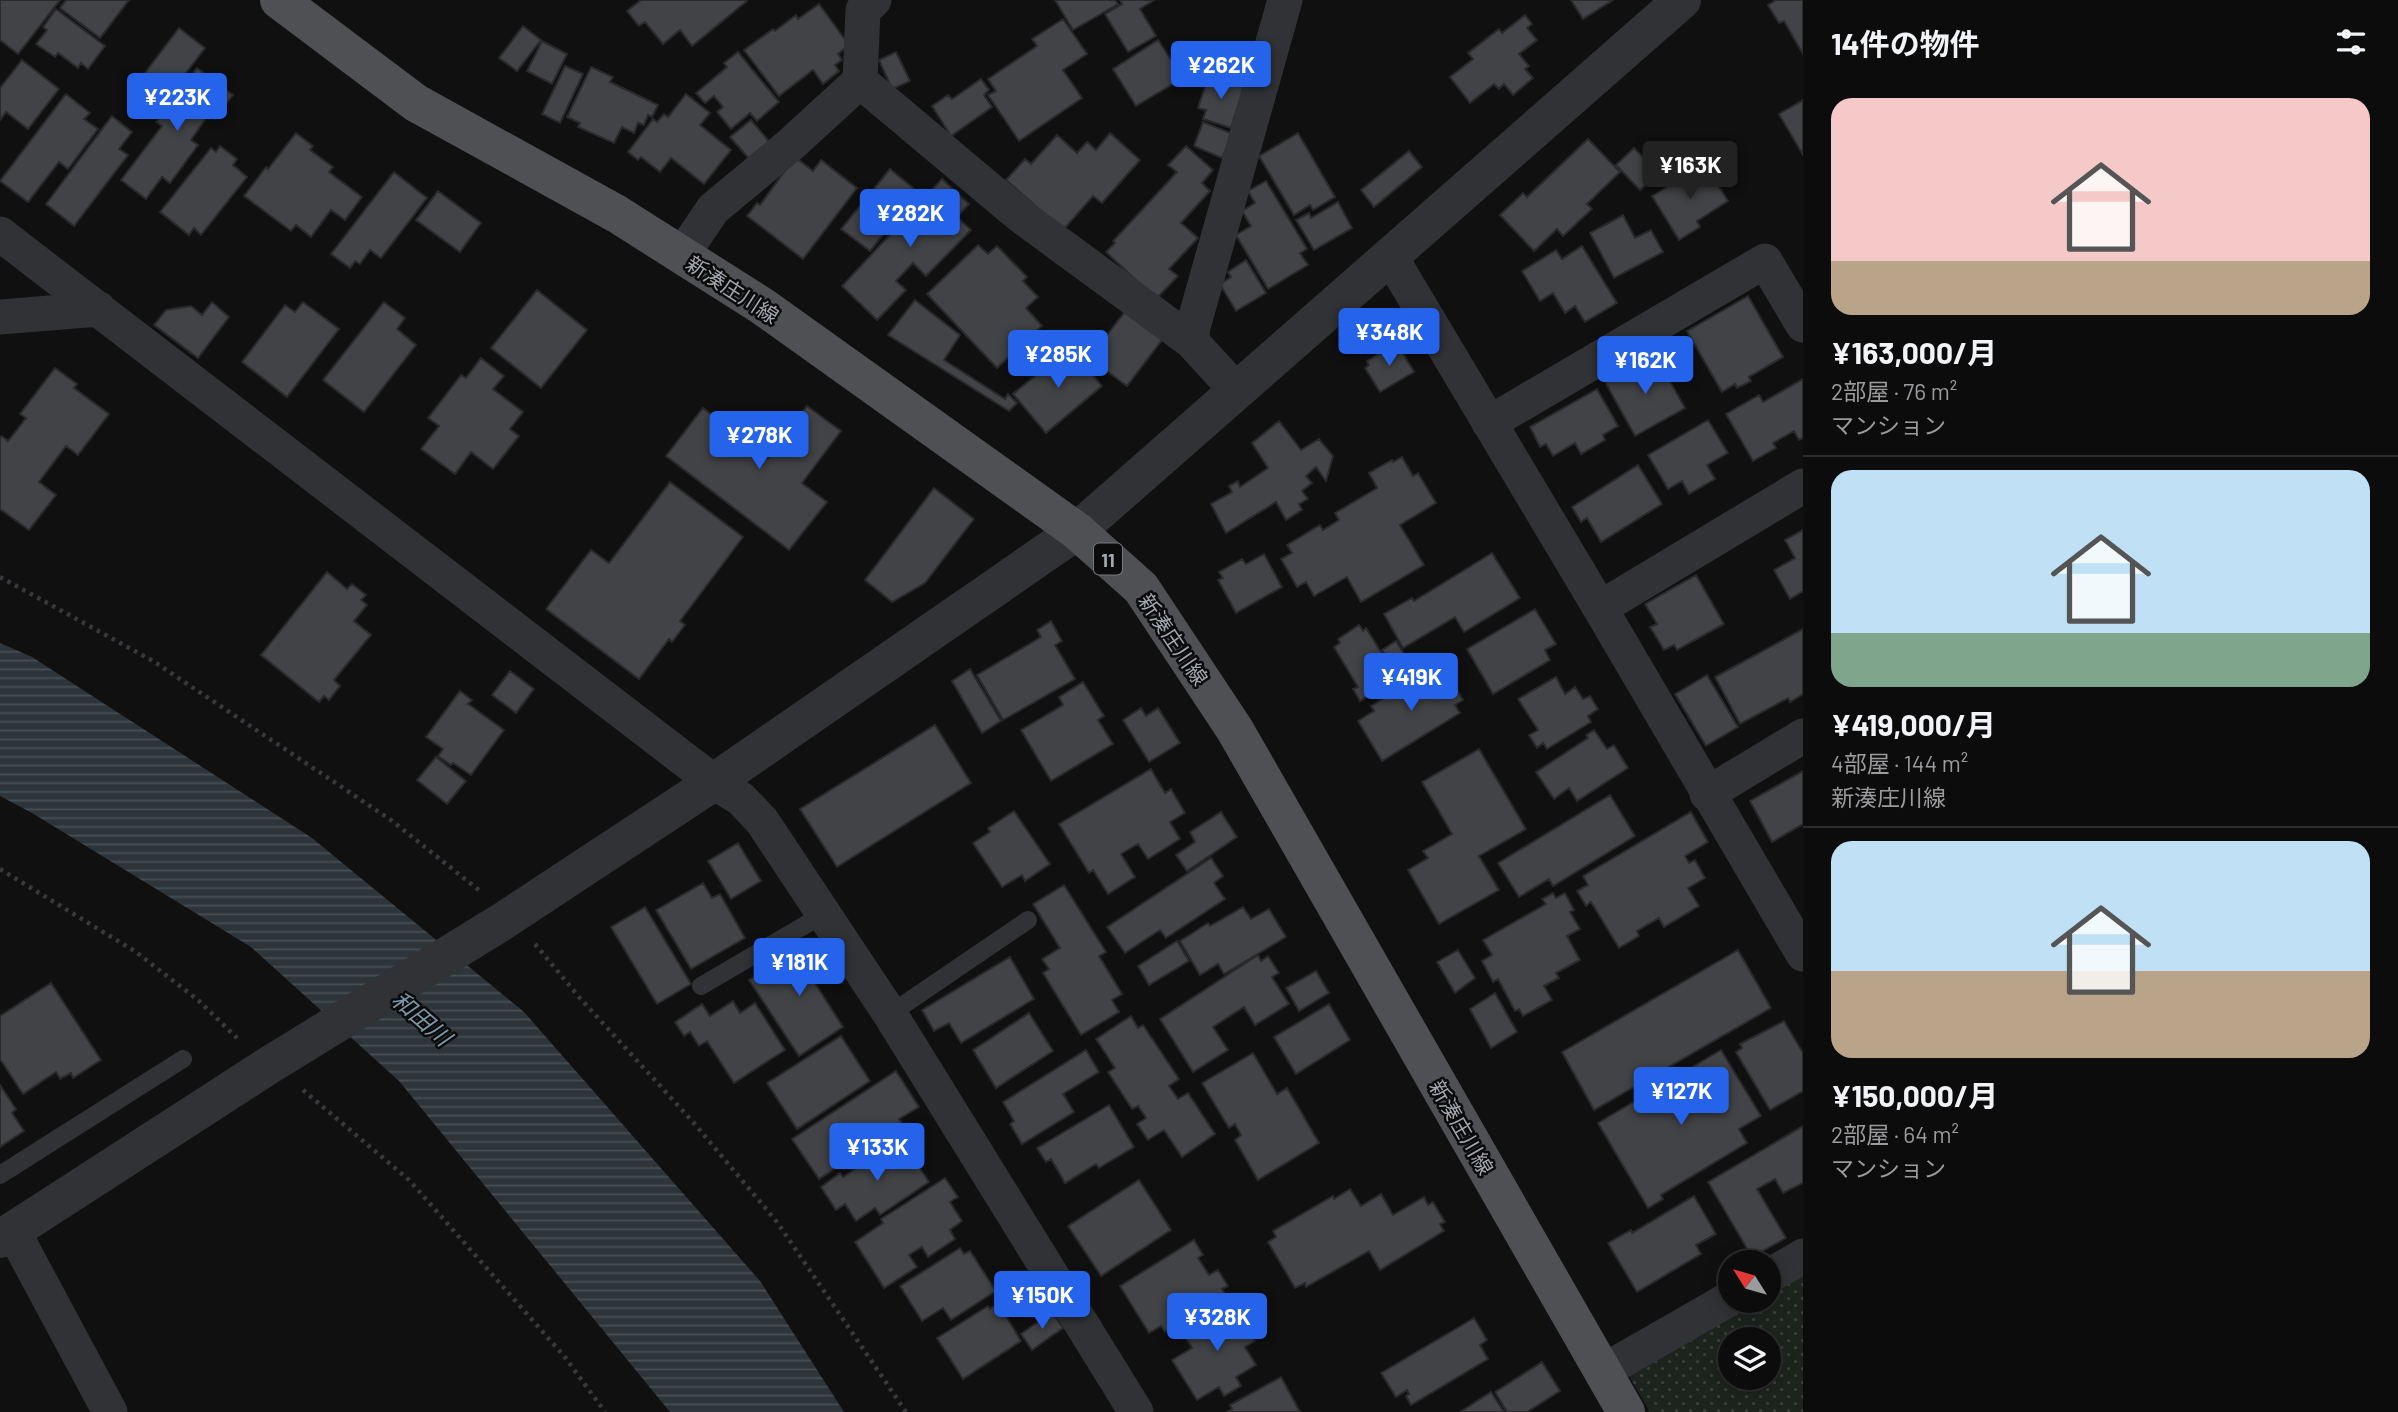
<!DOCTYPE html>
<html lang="ja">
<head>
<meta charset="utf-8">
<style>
	body { margin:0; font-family:Barlow,"Noto Sans JP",sans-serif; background:#151516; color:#f1f3f6; height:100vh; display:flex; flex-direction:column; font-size:26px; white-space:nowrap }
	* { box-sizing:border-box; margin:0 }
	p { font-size:23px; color:#9a9b9d }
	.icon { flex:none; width:38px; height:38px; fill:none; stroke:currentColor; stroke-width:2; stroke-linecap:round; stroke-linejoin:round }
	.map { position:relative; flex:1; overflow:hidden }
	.details { display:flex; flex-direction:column; background:#0c0c0d; width:595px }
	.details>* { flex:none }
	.needle { width:46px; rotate:307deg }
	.tools { position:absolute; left:1718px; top:1250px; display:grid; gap:14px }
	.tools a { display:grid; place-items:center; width:63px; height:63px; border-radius:50%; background:#0c0c0d; box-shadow:0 4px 18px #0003,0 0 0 2px #2c2c2e; font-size:35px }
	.price { position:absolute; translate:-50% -60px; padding:0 16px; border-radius:7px; background:#2563eb; color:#fff; font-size:23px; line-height:46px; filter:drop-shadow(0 2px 4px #0008) }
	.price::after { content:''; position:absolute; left:50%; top:42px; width:21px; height:16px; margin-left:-10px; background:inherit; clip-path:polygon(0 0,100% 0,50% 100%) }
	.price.selected { background:#222; color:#fff }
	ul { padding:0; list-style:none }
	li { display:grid; align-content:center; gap:14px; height:371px; padding:0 28px }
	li+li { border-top:2px solid #2c2c2e }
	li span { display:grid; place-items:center; height:217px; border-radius:21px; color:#555 }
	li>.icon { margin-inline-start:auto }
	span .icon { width:126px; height:126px; fill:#fffc; stroke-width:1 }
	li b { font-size:30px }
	h2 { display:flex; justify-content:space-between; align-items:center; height:84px; padding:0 28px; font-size:30px }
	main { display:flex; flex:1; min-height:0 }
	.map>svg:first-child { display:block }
	.grass { fill:url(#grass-dots); fill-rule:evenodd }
	.water { fill:url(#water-rules) }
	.building { fill:#424346; stroke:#2a2a2d; stroke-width:2 }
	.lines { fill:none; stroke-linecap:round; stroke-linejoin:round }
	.path { stroke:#37393c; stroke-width:4.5; stroke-dasharray:3.5 5; stroke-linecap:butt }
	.service { stroke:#313235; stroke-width:18 }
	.minor { stroke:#313235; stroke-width:35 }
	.tertiary { stroke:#313235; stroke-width:38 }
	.primary { stroke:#4e5054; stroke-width:38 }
	.labels { text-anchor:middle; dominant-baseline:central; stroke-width:5; stroke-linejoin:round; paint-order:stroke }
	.shield { fill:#0b0b0c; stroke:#75797f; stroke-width:2 }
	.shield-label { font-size:19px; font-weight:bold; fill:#a3a8b0 }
	.street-label { font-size:21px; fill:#a3a8b0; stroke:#0b0b0c }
	.water-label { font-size:23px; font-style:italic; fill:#7d98a8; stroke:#0b0b0c }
</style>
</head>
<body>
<main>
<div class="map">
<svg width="1803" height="1412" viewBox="0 0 1803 1412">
	<defs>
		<pattern id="grass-dots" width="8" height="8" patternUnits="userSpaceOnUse" patternTransform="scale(1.75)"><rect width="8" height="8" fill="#1d231d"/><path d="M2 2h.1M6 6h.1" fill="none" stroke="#3b403b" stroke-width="1.8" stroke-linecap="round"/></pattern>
		<pattern id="water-rules" width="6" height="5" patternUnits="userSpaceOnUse" patternTransform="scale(1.75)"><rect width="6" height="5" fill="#2d353a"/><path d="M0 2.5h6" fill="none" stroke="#484f54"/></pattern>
	</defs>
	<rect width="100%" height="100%" fill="#101011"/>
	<path class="grass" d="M1803,1274V1412H1650L1629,1376L1758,1300H1769V1294ZM1731,1339H1769V1377H1731Z"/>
	<path class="water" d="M0,643L32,657L312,838L524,1012L760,1281L844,1412H670L399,1081L251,947L32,813L0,796Z"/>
	<path class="building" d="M0,0H60L18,54L0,40Z
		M66,0H129L100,38L60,8Z
		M641,0H746L747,1L692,46L680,30L663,44L645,22L639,26L627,11Z
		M1055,0H1115L1118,4L1073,30Z
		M1120,0H1154L1140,9L1156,36L1128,52L1105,14L1122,4Z
		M1571,0H1613L1583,19Z
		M1776,0H1803V54L1784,21L1779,23L1768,5Z
		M819,4L849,45L838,54L842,60L835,65L839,71L823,84L813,70L779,96L744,50L773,29L775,31L796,15L798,19Z
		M56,9L105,46L88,69L81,63L78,68L58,53L55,57L36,44L47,30L43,27Z
		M1525,15L1532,24L1527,28L1537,40L1519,54L1529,66L1525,69L1533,78L1513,95L1504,84L1499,89L1494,84L1470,103L1450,77L1473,59L1468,53L1499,29L1502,33Z
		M1063,19L1087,54L1063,70L1082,98L1019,141L988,95L996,91L988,79L1037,46L1032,39Z
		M523,26L541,40L517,71L499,58Z
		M179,28L205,48L158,110L132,90Z
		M1158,40L1183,78L1136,106L1113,69Z
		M542,41L567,54L552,84L527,71Z
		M738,52L779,102L757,121L750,113L731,129L717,112L723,107L714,96L705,103L696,93L727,67L724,63Z
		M896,52L910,81L892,89L879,60Z
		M22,60L59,89L28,129L6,112L0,120V88Z
		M565,66L583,74L560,123L542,114Z
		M591,67L613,77L610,82L658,105L652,117L648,115L644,125L638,123L634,133L622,127L614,143L578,127L580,123L567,117Z
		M197,68L233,95L215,119L209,114L191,140L198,145L170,183L162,177L146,199L121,180L162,126L156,122Z
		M1209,75L1244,87L1231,128L1203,119L1206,110L1198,108Z
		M981,79L989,90L984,95L992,107L951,136L932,106L948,95L952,99Z
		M66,94L90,113L84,119L98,129L68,169L59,162L28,202L0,181Z
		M686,94L710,113L700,125L731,150L704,184L671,158L660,172L641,157L638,160L628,152L653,119L657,122L664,114L668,117Z
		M1803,100V155L1779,114Z
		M112,116L132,132L119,149L128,155L74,226L46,204Z
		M751,120L772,145L752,162L730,137Z
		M1203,122L1233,134L1222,158L1194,146Z
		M296,133L313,146L310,150L333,167L329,172L362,197L345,220L331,210L311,237L296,225L291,231L244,196L266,167L268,169Z
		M1110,133L1140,160L1102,203L1093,196L1063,230L1006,180L1025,159L1031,164L1057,135L1077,153L1087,142L1096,150Z
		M1298,133L1335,197L1313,210L1310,205L1294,215L1259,156Z
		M1588,139L1620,172L1587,204L1592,209L1563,236L1557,229L1534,251L1500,215L1523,193L1527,197Z
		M220,146L237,159L233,165L247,177L201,235L194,228L189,235L160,212L211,148L216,152Z
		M1186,146L1213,170L1202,183L1210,191L1181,223L1198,238L1169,269L1178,276L1156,299L1106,252L1115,243L1113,241L1177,172L1168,165Z
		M1634,148L1659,173L1640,190L1616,165Z
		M1409,151L1422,167L1374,207L1361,190Z
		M795,157L813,171L821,160L857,188L803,259L747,216L757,203L760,205Z
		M1705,164L1728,201L1697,221L1700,227L1679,240L1652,196Z
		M890,169L918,192L870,251L841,229Z
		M394,172L427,198L381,258L370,250L360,264L355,261L350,268L331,254Z
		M942,179L969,204L957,217L971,230L926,276L913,263L896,281L906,290L877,320L842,286Z
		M1266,181L1307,249L1300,253L1308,265L1268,289L1236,235L1251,226L1242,211L1255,203L1248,191Z
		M438,191L481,223L460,252L416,220Z
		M1338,202L1352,228L1314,250L1296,220L1309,213L1311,218Z
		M1623,215L1635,238L1651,230L1663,252L1614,278L1590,233Z
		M978,245L988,254L997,246L1027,277L1023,281L1038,297L1026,308L1042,326L997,368L927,294Z
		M1582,246L1617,303L1585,322L1575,306L1565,313L1553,293L1540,301L1522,271L1556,250L1562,259Z
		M1246,260L1266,293L1236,311L1220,284L1231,277L1228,272Z
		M537,290L587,330L541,388L491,348Z
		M1748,296L1783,357L1749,377L1751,381L1737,388L1735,384L1722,392L1687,331Z
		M915,300L960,335L944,360L1005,399L1008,394L1017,403L1009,411L888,335Z
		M212,302L229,317L198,358L154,325L166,310L191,306L202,315Z
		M303,302L339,329L287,397L242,362L285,305L295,312Z
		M384,302L405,318L397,329L416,345L364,412L323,380Z
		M1128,308L1165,336L1127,386L1089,358Z
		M1397,343L1414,372L1380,392L1365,368L1369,365L1367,361Z
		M1070,347L1102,386L1046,433L1013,394Z
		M481,358L504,376L493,389L523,412L510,429L519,436L493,469L471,452L455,474L421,449L439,426L428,418L461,375L466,378Z
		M1657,358L1685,408L1635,436L1605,382L1639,364L1640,367Z
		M55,368L77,384L74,388L109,414L78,455L66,446L39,482L56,495L29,530L0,509V438L2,436L8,441L26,418L20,414Z
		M1803,379V438L1799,440L1794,431L1773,443L1776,448L1753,461L1726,414L1759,395L1763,402Z
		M1597,389L1618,426L1603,435L1605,440L1581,454L1575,443L1553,456L1546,444L1540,447L1530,427Z
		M807,406L841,431L802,483L827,502L789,550L666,456L703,408L768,458Z
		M1708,420L1728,453L1707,465L1715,479L1689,494L1682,481L1668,489L1648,455Z
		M1279,421L1301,450L1319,439L1333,456L1326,481L1316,467L1306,476L1312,483L1302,491L1308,499L1299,504L1302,510L1286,520L1276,502L1226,533L1211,504L1232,492L1229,486L1238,481L1240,487L1268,468L1252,443Z
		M1402,457L1413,476L1418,473L1436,503L1400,525L1424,565L1361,602L1347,577L1314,596L1306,582L1297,587L1281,559L1292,553L1287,545L1320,525L1323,530L1339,520L1335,513L1377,488L1369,473L1392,460L1393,462Z
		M1638,465L1662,504L1601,542L1587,518L1581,522L1572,507Z
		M670,482L743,537L680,621L685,625L672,642L669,639L639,679L546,609L591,550L609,563Z
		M934,488L974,519L925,583L892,602L865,580Z
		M1803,530V591L1790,599L1774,570L1795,558L1785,540Z
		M1492,553L1520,598L1464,632L1455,617L1403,648L1384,614L1412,598L1414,601Z
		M1264,554L1282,587L1236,613L1218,580L1223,578L1219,572L1242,559L1246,564Z
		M327,572L347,589L352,584L366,595L361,600L367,605L354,621L371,635L334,680L340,686L329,700L324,696L319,702L261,655Z
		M1696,575L1724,624L1677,650L1674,645L1664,650L1650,627L1657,624L1645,604Z
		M1535,609L1556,644L1545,650L1550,660L1493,694L1467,649Z
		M1051,621L1062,641L1055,645L1075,679L1003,720L977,675L1041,637L1037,630Z
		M1359,625L1363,631L1366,628L1397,678L1360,701L1353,689L1358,687L1334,647L1340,643L1338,639Z
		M1803,629V694L1790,702L1788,698L1740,724L1715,677Z
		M1396,641L1414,670L1399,678L1382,650Z
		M1432,668L1437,677L1446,672L1463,700L1455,705L1460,713L1382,761L1358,721L1374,711L1371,706Z
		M970,669L1001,721L982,733L952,681Z
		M510,671L534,689L516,713L492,695Z
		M1707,675L1738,727L1706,746L1675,694Z
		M1556,677L1565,694L1575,687L1583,699L1590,696L1598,709L1588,716L1591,722L1547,749L1543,743L1537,748L1529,735L1538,730L1518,699Z
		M1083,682L1104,716L1098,720L1113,744L1051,781L1021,730L1063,705L1059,697Z
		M460,691L472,700L468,704L504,730L471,775L453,763L451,765L438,756L443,749L426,737Z
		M1141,708L1146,716L1158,708L1180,743L1149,762L1123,720Z
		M935,725L971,783L837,867L800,809Z
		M1594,730L1607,749L1614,745L1628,768L1577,801L1569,788L1554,799L1536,772L1588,738L1586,735Z
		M1479,749L1526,829L1479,856L1499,890L1439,924L1408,870L1428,858L1423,851L1452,834L1422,782Z
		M436,757L466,781L447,804L417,780Z
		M1151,769L1165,793L1171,789L1185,813L1170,822L1180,839L1148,859L1138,844L1121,854L1135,877L1108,894L1093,870L1089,873L1059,824Z
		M1803,771V824L1772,842L1750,801Z
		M1610,795L1635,836L1553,886L1549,879L1519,897L1498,863Z
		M1014,811L1050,864L1025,881L1022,875L1002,887L973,843L990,832L988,828Z
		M1221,812L1237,837L1187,871L1176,855L1195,842L1190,832Z
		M1691,812L1708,842L1685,856L1689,863L1695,860L1705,878L1688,888L1699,906L1664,927L1659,918L1637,931L1639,936L1619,948L1591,902L1586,906L1577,891L1588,885L1583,876Z
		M738,843L761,881L731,899L708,861Z
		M1211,858L1223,876L1214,883L1225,899L1166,938L1160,930L1125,953L1107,927Z
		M703,883L712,898L720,894L745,938L691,969L656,910Z
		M1064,885L1106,952L1099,956L1122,994L1112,1000L1119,1012L1081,1035L1043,973L1049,969L1042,959L1060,948L1033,904Z
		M1553,893L1556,898L1565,893L1574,910L1570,912L1580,929L1567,936L1580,960L1556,973L1559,978L1544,986L1552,1000L1523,1016L1519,1009L1515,1011L1498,979L1493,982L1482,961L1492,955L1483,940L1546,904L1542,899Z
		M645,907L691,984L657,1004L611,927Z
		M1243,907L1251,919L1269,909L1286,937L1224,974L1218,964L1200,975L1180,941L1208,923L1210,926Z
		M814,941L833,968L813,980L843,1027L799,1056L749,980Z
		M1177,941L1189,961L1149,985L1138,966Z
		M1458,950L1475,978L1455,993L1437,962Z
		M1738,950L1771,1008L1594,1110L1562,1052Z
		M1258,955L1261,961L1268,956L1279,973L1272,977L1289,1004L1255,1025L1244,1007L1213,1027L1228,1050L1193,1072L1160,1019Z
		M1010,957L1034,999L961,1043L949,1023L934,1031L922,1010Z
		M1316,971L1329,993L1299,1011L1286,988Z
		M51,983L101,1060L73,1078L71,1073L60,1079L56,1072L23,1094L0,1059V1016Z
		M1495,993L1517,1032L1491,1048L1470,1009Z
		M733,1001L740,1013L755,1003L785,1050L734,1083L707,1041L699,1046L690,1032L684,1036L675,1022L702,1004L710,1016Z
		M1329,1004L1350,1040L1296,1074L1274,1037Z
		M1029,1013L1053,1051L996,1088L973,1050Z
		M1131,1016L1138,1028L1143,1025L1179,1079L1169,1086L1178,1099L1188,1093L1215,1134L1182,1157L1164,1130L1148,1140L1137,1124L1146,1118L1138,1106L1132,1109L1108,1072L1115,1068L1096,1039Z
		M1784,1021L1803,1053V1091L1770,1110L1736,1052L1742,1048L1740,1044Z
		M841,1036L870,1081L797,1129L767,1083Z
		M1086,1050L1099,1072L1063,1094L1074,1112L1022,1144L1010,1124L1014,1121L1003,1102Z
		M1721,1050L1761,1116L1739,1129L1747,1143L1661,1195L1663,1199L1648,1208L1598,1123Z
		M1253,1053L1277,1094L1287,1088L1319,1143L1258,1180L1235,1140L1241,1135L1235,1124L1229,1128L1202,1083Z
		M896,1071L919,1107L899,1119L907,1130L880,1145L878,1140L819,1179L792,1139Z
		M0,1085L16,1109L12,1113L24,1131L0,1147Z
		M1109,1105L1134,1147L1099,1168L1096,1164L1065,1183L1051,1159L1046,1162L1037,1148Z
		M1803,1126V1183L1783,1193L1775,1179L1757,1189L1786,1238L1752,1257L1708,1182Z
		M901,1139L929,1182L880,1215L875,1208L856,1221L845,1204L836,1210L821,1187L840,1173L843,1177Z
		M945,1178L958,1197L950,1202L962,1221L950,1230L955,1239L928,1257L922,1247L909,1255L917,1267L884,1288L855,1242L883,1223L881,1219Z
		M1139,1180L1171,1230L1101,1276L1068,1226Z
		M1350,1189L1361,1206L1381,1194L1393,1215L1424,1197L1428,1205L1433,1202L1445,1222L1440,1224L1444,1231L1380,1270L1369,1251L1306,1287L1305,1283L1295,1288L1268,1242L1276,1237L1273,1231L1333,1196L1334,1199Z
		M1694,1196L1716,1234L1696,1245L1701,1254L1637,1292L1608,1243L1631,1230L1632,1233Z
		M1194,1240L1203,1255L1198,1258L1209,1275L1218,1270L1228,1286L1222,1289L1225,1294L1165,1332L1161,1326L1149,1333L1120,1286Z
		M960,1248L964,1254L970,1251L996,1291L951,1320L943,1308L922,1321L900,1286Z
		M1240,1302L1250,1320L1245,1323L1255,1341L1245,1347L1256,1365L1236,1377L1241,1386L1224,1396L1219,1387L1197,1400L1172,1360L1192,1348L1184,1335Z
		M998,1303L1021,1341L963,1379L937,1338L988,1306L990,1309Z
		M1052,1312L1063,1328L1032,1350L1021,1334Z
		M1474,1318L1487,1340L1480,1345L1488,1359L1411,1405L1406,1396L1409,1394L1407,1390L1396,1397L1381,1373Z
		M1542,1362L1560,1391L1527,1412H1507L1495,1392Z
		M1281,1377L1300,1412H1227L1232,1409L1230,1405Z
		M1491,1392L1504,1412H1460Z"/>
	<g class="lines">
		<path class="path" d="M0,577L153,661L391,820L480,891
			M0,869L136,952L198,1000L238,1039
			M535,944L579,997L693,1122L777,1222L906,1412
			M303,1090L409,1180L564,1356L605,1412"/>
		<path class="service" d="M701,986L824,914
			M890,1014L1028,920
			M0,1175L183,1059"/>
		<path class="minor" d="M860,81L1021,216L1191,341
			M0,234L685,760L714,782L741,799L762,821L890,1014L1136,1412
			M682,255L713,209L789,146L860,81L863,10L874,0
			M1390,256L1600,608L1803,954
			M0,317L99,309
			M1237,391L1191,341L1193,327L1285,0
			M1489,423L1765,261L1803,325
			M1600,608L1803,486
			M1707,794L1803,736
			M13,1231L110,1412
			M1769,1276L1803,1256
			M1602,1372L1731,1298"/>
		<path class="tertiary" d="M0,1239L271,1064L500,923L714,782L1077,531L1682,0"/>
		<path class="primary" d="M279,0L416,103L617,214L762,306L1077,531L1141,588L1235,730L1626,1412"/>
	</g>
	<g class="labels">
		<rect class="shield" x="1094" y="543.5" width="28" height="31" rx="5"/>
		<g class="shield-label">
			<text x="1108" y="559">11</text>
		</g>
		<g class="street-label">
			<text transform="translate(733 289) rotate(33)">新湊庄川線</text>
			<text transform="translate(1174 639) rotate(56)">新湊庄川線</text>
			<text transform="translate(1462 1127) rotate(60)">新湊庄川線</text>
		</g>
		<g class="water-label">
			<text transform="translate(422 1018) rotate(41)">和田川</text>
		</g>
	</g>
</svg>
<div class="tools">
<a><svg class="needle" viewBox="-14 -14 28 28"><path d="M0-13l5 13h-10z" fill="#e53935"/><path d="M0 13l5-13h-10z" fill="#9a9b9d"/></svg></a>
<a><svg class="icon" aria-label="layers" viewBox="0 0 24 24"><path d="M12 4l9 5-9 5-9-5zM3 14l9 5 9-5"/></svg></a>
</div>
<b class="price" style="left:1221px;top:101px">¥262K</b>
<b class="price" style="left:177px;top:133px">¥223K</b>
<b class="price selected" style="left:1690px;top:201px">¥163K</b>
<b class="price" style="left:910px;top:249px">¥282K</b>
<b class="price" style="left:1389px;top:368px">¥348K</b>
<b class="price" style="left:1058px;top:390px">¥285K</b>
<b class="price" style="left:1645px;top:396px">¥162K</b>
<b class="price" style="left:759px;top:471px">¥278K</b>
<b class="price" style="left:1411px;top:713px">¥419K</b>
<b class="price" style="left:799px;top:998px">¥181K</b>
<b class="price" style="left:1681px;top:1127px">¥127K</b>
<b class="price" style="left:877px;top:1183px">¥133K</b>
<b class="price" style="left:1042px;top:1331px">¥150K</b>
<b class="price" style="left:1217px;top:1353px">¥328K</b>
</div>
<section class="details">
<h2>14件の物件<svg class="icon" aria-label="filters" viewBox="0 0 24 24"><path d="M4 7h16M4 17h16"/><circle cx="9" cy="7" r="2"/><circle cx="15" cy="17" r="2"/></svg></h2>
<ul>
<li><span style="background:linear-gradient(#f6c9c9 75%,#b9a48a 0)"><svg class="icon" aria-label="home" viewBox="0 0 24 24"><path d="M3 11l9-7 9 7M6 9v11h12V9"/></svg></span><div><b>¥163,000/月</b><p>2部屋 · 76 m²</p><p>マンション</p></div></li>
<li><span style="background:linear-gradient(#bfe0f5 75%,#7fa58c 0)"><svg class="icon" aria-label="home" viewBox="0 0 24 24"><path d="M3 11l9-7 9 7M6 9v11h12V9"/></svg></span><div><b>¥419,000/月</b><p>4部屋 · 144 m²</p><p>新湊庄川線</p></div></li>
<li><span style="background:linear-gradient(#bfe0f5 60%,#b9a48a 0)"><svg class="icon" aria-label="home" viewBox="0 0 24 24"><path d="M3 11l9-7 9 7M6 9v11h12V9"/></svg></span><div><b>¥150,000/月</b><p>2部屋 · 64 m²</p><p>マンション</p></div></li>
</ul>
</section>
</main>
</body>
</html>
